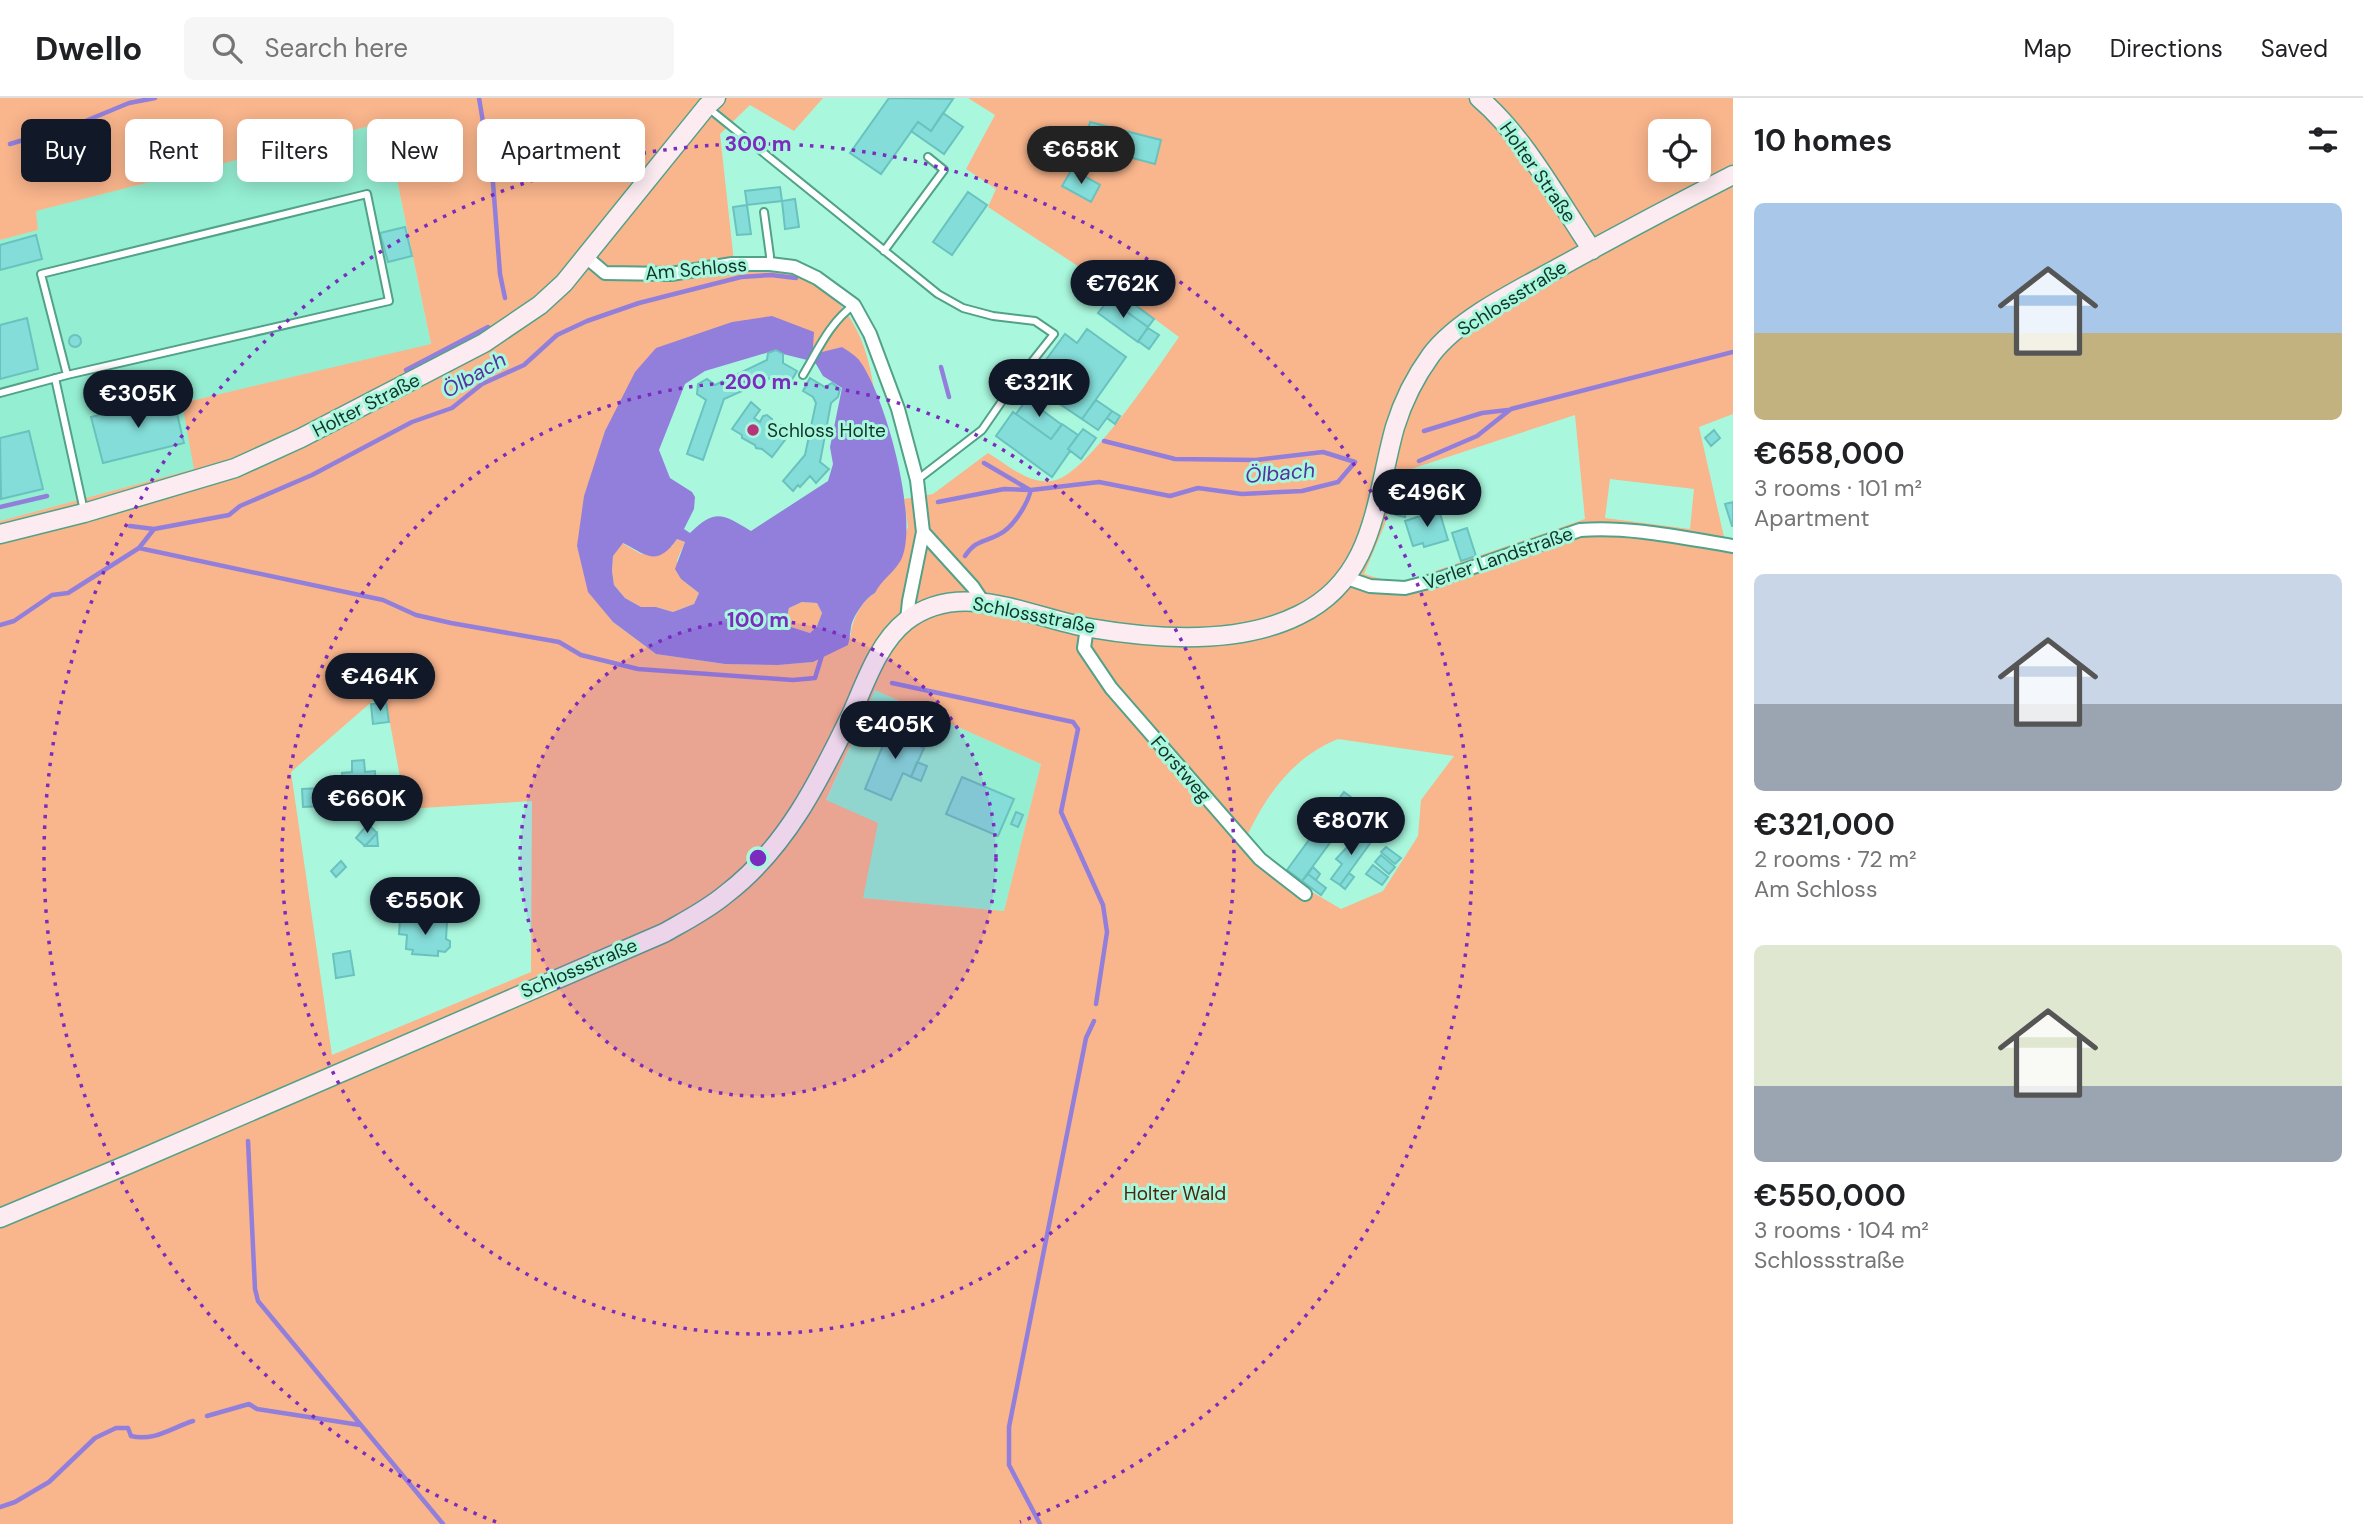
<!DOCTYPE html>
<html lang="en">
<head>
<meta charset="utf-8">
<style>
	body { margin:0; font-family:"DM Sans",sans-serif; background:#f6f6f6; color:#202124; height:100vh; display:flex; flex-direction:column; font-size:26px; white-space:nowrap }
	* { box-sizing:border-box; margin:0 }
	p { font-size:23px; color:#757577 }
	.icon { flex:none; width:38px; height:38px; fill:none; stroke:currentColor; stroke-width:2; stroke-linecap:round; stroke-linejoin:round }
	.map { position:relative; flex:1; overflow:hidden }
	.side { display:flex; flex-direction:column; background:#fff; width:630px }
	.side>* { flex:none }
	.banner { position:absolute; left:21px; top:21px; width:665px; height:63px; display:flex; gap:14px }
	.tools { position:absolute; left:1648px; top:21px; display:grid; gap:14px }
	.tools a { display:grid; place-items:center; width:63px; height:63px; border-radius:10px; background:#fff; box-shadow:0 4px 18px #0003; font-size:35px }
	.price { position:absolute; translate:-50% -60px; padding:0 16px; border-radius:24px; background:#111827; color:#fff; font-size:23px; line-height:46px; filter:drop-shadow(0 2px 4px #0008) }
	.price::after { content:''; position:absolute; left:50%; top:42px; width:21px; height:16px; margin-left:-10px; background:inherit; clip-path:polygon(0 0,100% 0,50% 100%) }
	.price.on { background:#222; color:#fff }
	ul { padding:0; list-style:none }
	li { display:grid; align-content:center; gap:14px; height:371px; padding:0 21px }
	li span { display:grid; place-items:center; height:217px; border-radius:10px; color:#555 }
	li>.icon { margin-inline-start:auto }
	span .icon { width:126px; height:126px; fill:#fffc; stroke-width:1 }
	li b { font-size:30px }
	h2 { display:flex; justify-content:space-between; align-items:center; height:84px; padding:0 21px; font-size:30px }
	.pill { padding:0 24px; border-radius:10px; background:#fff; box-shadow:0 4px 18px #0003; font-size:24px; line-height:63px }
	.pill.on { background:#111827; color:#fff }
	header { display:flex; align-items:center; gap:42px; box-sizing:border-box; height:98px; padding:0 35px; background:#fff; border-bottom:2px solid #e0e0e0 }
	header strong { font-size:33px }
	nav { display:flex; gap:38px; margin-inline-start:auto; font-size:24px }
	.search { width:490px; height:63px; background:#f6f6f6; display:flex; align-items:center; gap:18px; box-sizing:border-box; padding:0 24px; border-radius:10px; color:#757577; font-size:26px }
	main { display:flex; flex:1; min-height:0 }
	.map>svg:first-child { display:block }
	.built { fill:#94eed1 }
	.green { fill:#f9b58c; fill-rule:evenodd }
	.water { fill:#927fdc; fill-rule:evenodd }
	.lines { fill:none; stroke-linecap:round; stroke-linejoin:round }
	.stream { stroke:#927fdc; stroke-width:4.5 }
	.building { fill:#84ddd9; stroke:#69c2be; stroke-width:2 }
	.lane-casing { stroke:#52a189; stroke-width:10 }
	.street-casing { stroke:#52a189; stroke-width:16 }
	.secondary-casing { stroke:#52a189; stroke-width:21 }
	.lane { stroke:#fff; stroke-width:6 }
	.street { stroke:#fff; stroke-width:12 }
	.secondary { stroke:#fcecf2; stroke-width:18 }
	.ring { fill:none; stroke:#7b2cbf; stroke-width:3.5; stroke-dasharray:3.5 7 }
	.poi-dot { fill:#b7337a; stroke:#a9f8de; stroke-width:2.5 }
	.labels { text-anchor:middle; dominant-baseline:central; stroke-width:6; stroke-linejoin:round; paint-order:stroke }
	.street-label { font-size:19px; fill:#12342a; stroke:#a9f8de }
	.poi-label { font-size:19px; fill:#12342a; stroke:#a9f8de; text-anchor:start }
	.park-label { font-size:19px; fill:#4b270d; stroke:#a9f8de }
	.water-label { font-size:21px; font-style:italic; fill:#5533a0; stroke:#a9f8de }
	.centre { fill:#7b2cbf; stroke:#a9f8de; stroke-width:3.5 }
	.ring-label { font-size:21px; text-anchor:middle; font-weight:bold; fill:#7b2cbf; stroke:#a9f8de; stroke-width:6; stroke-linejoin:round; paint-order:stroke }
</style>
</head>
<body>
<header>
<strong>Dwello</strong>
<div class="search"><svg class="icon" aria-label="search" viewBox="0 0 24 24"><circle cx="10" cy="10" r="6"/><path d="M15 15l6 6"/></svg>Search here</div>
<nav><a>Map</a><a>Directions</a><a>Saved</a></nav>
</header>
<main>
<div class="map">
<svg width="1733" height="1426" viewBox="0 0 1733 1426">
	<rect width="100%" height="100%" fill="#a9f8de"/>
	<path class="built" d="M385,24L431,247L182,305L195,371L0,423V142L38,132L35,113Z
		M875,592L1041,666L1004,813L863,800L826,703Z"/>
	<path class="green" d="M0,0H823L794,33L750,7L720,36L735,173C753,174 771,171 790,175C797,176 803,180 810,184C852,205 868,248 874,292L864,270L842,249L822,255L813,250H656L577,448L589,494L613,524L656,556L725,566L778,567L813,564L851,537C851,523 863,501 875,495L880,484L889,477L908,429L904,401L933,396L988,355C1008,367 1031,389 1056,382C1088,374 1158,269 1179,239L1125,199L988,109L996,91L966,71L995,17L968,0H1733V316L1699,329L1724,439L1733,441V1426H0V423L194,371L182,305L431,246L385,24L36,113L38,132L0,142ZM1661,33H1699V72H1661ZM1575,317L1585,421L1406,483H1388L1364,476L1385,426L1396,376ZM1610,381L1694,391L1690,431L1605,420ZM875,592L1041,666L1004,813L863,800L878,725L826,702ZM384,593L406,711L532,703L531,874L332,957L291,674ZM1338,641L1454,658L1421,702L1418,738L1383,793L1341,811L1307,791L1246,740C1266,697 1293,659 1338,641Z
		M677,441L685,444L677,462L681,481L699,495L694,506L673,514L656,509H641L625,500L614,487L612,473L613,458L622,445L641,456L672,448Z
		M802,504L817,505L822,515L817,528L810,535L791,529L786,523L789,510Z"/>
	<path class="water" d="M772,218L814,234L813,249L822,254L842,249C848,253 855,257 859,262C885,296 920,423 901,462C894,475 881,482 875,495C866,499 853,518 851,529C850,535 850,540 848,547L813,564L778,567L725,566L656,556L613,524L588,494L577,448L584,398L605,333L635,274L656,250L732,224ZM776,252L783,256L811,263L816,266L823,278L842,290L830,349L833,366L828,383L751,433C723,416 715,410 690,435L684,431L694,411L695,399L692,394L670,380L659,352L685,286L705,273ZM677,441L685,444L675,471L681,481L699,495L694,506L673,514L656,509H641L625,500L614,487L612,473L613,458L623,445C648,458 657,469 677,441ZM802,504L817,505L822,515L817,528L810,535L791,529L786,523L789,510Z"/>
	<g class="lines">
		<path class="stream" d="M479,0L493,85L500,176L505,200
			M10,46L83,24L129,5L155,0
			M941,269L949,299
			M406,272L488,229
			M1424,333L1482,315L1508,312
			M1419,363L1477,338L1511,311L1733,254
			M984,365L1030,392
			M938,404L1004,391L1031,392
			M0,409L47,398
			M130,428L154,431
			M139,450L154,431L229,417L240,408L312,377L412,324L452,310L482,286L524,267L557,237L587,223L639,205L741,179L771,177L796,180
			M965,458C976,442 982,445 998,437C1013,430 1027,407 1031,392L1099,384L1170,398L1198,390L1242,396L1302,393L1338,384L1355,364L1323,354L1256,362L1175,361L1104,343
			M0,527L14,523L52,497L68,495L139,450L383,502L416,517L451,525L559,544L581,557L638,571L793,582L815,580L823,554
			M892,585L1073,624L1078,631L1061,714L1103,807L1107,834L1096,906
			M248,1043L255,1191L258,1203L443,1426
			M207,1318L249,1306L257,1311L360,1327
			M0,1409L15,1404L49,1384L95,1340L116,1330H128L131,1338C154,1344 173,1329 193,1323
			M1040,1426L1009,1367V1329L1086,940L1094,923"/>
	</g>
	<path class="building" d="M889,0L953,1L931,33L918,24L881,76L850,55Z
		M943,15L963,29L944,56L911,33L918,24L931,33Z
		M1090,24L1161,42L1155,66L1084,47Z
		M1072,71L1100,87L1091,104L1062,88Z
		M780,89L782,103L747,107L745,93Z
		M968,94L987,107L952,157L933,144Z
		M795,101L799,129L785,131L782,103Z
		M747,107L751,136L737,137L733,109Z
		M405,129L412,158L388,164L380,135Z
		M36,137L42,161L0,172V147Z
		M1123,198L1154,221L1148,229L1117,207Z
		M1109,201L1148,229L1138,244L1098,215Z
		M27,220L38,271L0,281V227Z
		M1148,230L1159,237L1149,251L1138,243Z
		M1087,231L1126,259L1082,321L1029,285L1065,236L1077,245Z
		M69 243a6 6 0 1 1 12 0a6 6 0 1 1-12 0Z
		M776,252L783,256V265L797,273L790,285L779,279H773L724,301L703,362L687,356L706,302L697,296L698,286L707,281L715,287L767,262L768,255Z
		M810,280L825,289L832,285L840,291L838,299L831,305L820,364L829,371L816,385L810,378L800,389L798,387L793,393L783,383L805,357L816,305L813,299L803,293Z
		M173,299L184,345L103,365L91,319Z
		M1027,301L1062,327L1051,341L1016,316Z
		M1096,302L1112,313L1098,332L1082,321Z
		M751,304L760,312L754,320L760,324L763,318L767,317L772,321L773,326L769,331L775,335L781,327L791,334L772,359L762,351L756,350L755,347L742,340V337L732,331Z
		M1112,313L1120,318L1115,326L1107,320Z
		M1013,314L1051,341L1062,326L1078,337L1068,351L1070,353L1052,379L996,338Z
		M1083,331L1096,340L1081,361L1068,351Z
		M1714,332L1720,340L1711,348L1705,340Z
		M29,333L43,391L1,401L0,340Z
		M1401,389L1410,391L1405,419L1396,417Z
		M1733,404V428H1732L1725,406Z
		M1439,412L1448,442L1424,449L1423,445L1413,448L1405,423Z
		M1467,430L1476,458L1461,463L1452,435Z
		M386,604L389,624L373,626L371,606Z
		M897,611L926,623L920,636L891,624Z
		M892,625L919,636L915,646L924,650L911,679L903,675L891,702L865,691Z
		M364,662L365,674L375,673L376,696L365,697V700L344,698L342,675L352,674V663Z
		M917,664L927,668L921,683L911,679Z
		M962,679L1014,701L998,738L946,716Z
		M322,690L323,708L303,709L302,691Z
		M1344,694L1359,705L1302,783L1287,772Z
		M1359,705L1378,718L1373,725L1354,712Z
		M1311,713L1318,717L1308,730L1302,725Z
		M1016,714L1023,717L1018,729L1011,726Z
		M368,726L377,735L365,748L356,740Z
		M1365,733L1374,740L1340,787L1331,781L1342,766L1336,761L1348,748L1352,751Z
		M377,735L378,748H365Z
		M1386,749L1401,760L1395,766L1381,754Z
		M1381,757L1395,769L1389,776L1375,764Z
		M341,763L346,769L336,779L331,773Z
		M1373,767L1388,779L1382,787L1366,776Z
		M1313,769L1320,776L1316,782L1308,776Z
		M1349,775L1354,779L1345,791L1340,787Z
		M1308,776L1326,790L1321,797L1302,783Z
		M400,821L447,824L446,841L450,843V849L445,854L438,853V858L412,856L413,852L406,851L407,837L399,836Z
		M350,853L354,877L336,880L333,856Z"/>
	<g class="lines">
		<defs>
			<path id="lane" d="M707,9L938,196L963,210L993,218L1035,223L1054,236L1009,293L982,332L917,382
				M764,114L770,158V166
				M884,153L944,72L928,59
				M803,277C818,252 830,224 854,207
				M55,280L84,413
				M0,295L67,277L389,203L367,96L41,176L67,277"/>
			<path id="street" d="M586,159L605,175L671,176L732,166H770L794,169L817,180L854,207L870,236L898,311L917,382L923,434L909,503L907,522
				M923,434L973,489L983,504
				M1347,480L1370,488L1405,490L1436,482L1580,432C1631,428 1683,440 1733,448
				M1087,529L1084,550L1111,590L1260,761L1305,796"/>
			<path id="secondary" d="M1479,0C1525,39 1558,102 1592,152
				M0,436L84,415L235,370L301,340L484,245L540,207L564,185L707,8L716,0
				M0,1120L129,1066L664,835C685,823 707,812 726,796C786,750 819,683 851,617C865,586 878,545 906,523C961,480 1031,520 1090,530C1154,541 1239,547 1299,517C1376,480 1375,400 1395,329C1403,303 1415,279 1431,257C1458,221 1518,192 1558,170C1616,138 1674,107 1733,77"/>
		</defs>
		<use href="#lane" class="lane-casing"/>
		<use href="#street" class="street-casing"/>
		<use href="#secondary" class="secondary-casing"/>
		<use href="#lane" class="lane"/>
		<use href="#street" class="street"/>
		<use href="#secondary" class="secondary"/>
	</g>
	<circle cx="758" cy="760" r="238" fill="#7b2cbf" fill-opacity=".12"/>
	<g class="ring">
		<circle cx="758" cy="760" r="238"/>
		<circle cx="758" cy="760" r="476"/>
		<path d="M496 1424A714 714 0 1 1 1020 1424"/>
	</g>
	<circle class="poi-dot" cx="753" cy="332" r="7"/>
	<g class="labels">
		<g class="street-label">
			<text transform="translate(1538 74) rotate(55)">Holter Straße</text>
			<text transform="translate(696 171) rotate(-5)">Am Schloss</text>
			<text transform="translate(1512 200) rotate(-32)">Schlossstraße</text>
			<text transform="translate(366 307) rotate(-27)">Holter Straße</text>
			<text transform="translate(1498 460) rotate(-19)">Verler Landstraße</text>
			<text transform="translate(1034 517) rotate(11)">Schlossstraße</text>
			<text transform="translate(1181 671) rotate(49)">Forstweg</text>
			<text transform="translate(579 870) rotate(-23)">Schlossstraße</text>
		</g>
		<g class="poi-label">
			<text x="767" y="332">Schloss Holte</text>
		</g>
		<g class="park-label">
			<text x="1175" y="1095">Holter Wald</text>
		</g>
		<g class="water-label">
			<text transform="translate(474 277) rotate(-30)">Ölbach</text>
			<text transform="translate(1280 375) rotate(-5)">Ölbach</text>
		</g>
	</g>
	<circle cx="758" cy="760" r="10" class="centre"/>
	<g class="ring-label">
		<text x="758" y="53">300 m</text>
		<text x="758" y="291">200 m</text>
		<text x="758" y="529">100 m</text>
	</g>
</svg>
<div class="tools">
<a><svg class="icon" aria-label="locate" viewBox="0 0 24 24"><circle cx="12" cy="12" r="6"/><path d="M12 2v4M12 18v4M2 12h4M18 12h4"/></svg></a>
</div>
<b class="price on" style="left:1081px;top:88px">€658K</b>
<b class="price" style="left:1123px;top:222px">€762K</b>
<b class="price" style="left:1039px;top:321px">€321K</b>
<b class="price" style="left:138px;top:332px">€305K</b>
<b class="price" style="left:1427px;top:431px">€496K</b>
<b class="price" style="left:380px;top:615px">€464K</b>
<b class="price" style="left:895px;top:663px">€405K</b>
<b class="price" style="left:367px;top:737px">€660K</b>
<b class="price" style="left:1351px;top:759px">€807K</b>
<b class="price" style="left:425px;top:839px">€550K</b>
<div class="banner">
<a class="pill on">Buy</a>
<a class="pill">Rent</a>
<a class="pill">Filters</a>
<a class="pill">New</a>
<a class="pill">Apartment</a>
</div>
</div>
<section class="side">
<h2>10 homes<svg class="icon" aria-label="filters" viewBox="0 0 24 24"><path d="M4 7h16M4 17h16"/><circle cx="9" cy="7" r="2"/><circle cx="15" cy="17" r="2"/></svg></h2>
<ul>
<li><span style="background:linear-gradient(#a9c7e8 60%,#c2b280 0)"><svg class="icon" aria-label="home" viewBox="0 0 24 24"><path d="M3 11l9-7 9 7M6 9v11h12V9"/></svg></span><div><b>€658,000</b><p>3 rooms · 101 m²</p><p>Apartment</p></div></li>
<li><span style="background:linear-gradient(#c9d6e8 60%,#9aa5b1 0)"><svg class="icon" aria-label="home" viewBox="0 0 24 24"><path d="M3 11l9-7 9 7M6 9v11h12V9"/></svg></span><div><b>€321,000</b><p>2 rooms · 72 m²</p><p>Am Schloss</p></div></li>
<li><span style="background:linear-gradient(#dfe7d0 65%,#9aa5b1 0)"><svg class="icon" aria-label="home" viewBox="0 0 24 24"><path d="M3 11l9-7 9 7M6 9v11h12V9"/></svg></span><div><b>€550,000</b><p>3 rooms · 104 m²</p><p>Schlossstraße</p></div></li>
</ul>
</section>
</main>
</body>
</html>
